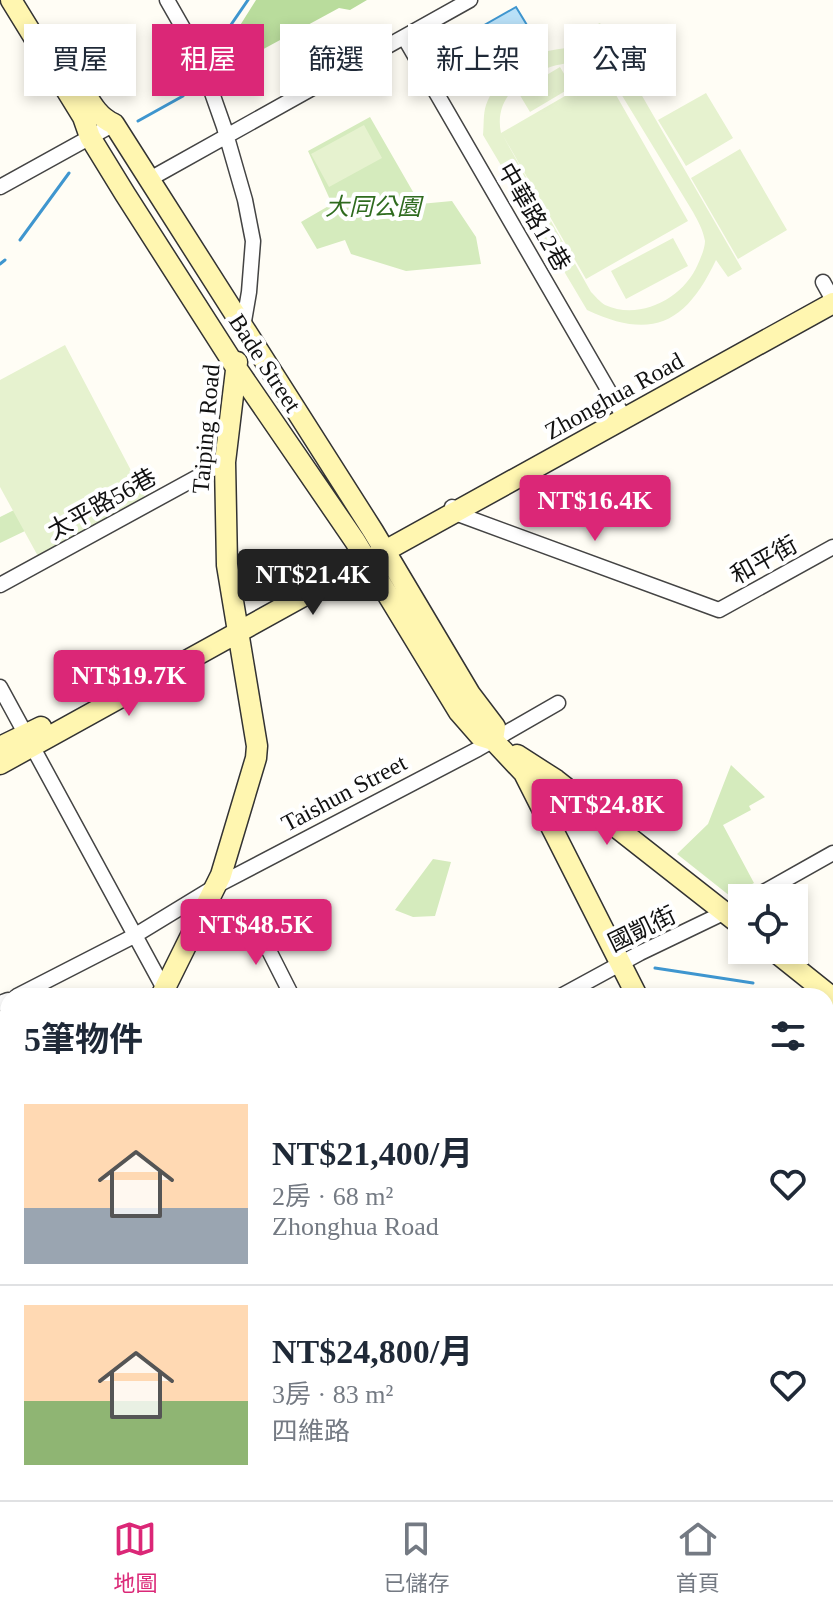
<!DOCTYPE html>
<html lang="zh-TW">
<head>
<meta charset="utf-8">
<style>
	body { margin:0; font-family:"Times New Roman","Noto Sans TC",serif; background:#f6f6f7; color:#1f2937; height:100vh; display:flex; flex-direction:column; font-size:30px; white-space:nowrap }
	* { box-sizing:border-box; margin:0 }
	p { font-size:26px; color:#747a83 }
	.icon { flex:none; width:44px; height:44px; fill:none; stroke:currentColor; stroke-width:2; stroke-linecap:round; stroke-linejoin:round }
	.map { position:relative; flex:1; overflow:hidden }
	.panel { position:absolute; left:0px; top:988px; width:834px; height:512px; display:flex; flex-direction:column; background:#fff; border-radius:24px 24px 0 0; box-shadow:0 4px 12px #0003 }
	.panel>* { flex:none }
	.guide { position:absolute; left:24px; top:24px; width:786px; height:72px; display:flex; gap:16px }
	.buttons { position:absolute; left:728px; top:884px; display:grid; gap:16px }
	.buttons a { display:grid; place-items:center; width:80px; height:80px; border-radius:0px; background:#fff; box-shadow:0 4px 12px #0003; font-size:40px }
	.price { position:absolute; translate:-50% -68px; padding:0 18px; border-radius:8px; background:#db2777; color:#fff; font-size:26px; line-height:52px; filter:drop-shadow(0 2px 4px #0008) }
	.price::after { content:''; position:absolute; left:50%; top:48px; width:24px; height:18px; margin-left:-12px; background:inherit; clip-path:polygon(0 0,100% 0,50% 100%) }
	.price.on { background:#222; color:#fff }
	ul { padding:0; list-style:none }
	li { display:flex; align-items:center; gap:24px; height:200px; padding:0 24px }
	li+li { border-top:2px solid #e0e1e3 }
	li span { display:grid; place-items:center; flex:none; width:224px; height:160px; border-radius:0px; color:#555 }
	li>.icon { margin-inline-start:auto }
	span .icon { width:96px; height:96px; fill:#fffc; stroke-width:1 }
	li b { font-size:34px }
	h2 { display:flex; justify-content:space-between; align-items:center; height:96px; padding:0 24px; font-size:34px }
	.pill { padding:0 28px; border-radius:0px; background:#fff; box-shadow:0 4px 12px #0003; font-size:28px; line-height:72px }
	.pill.on { background:#db2777; color:#fff }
	.tab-bar { display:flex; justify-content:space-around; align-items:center; height:112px; border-top:2px solid #e0e1e3; background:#fff; font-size:22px; color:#747a83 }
	.tab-bar a { display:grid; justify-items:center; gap:4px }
	.tab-bar .on { color:#db2777 }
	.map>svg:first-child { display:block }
	.green { fill:#d5ebbd }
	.forest { fill:#b9dc9c }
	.pitch { fill:#e6f2cf; fill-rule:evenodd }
	.water { fill:#b9e0f7; stroke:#3f96cf; stroke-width:2 }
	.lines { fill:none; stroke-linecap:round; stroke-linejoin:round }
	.stream { stroke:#3f96cf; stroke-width:3 }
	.street-casing { stroke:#444; stroke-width:17 }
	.secondary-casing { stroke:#333; stroke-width:23 }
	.street { stroke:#fff; stroke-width:14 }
	.secondary { stroke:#fff6b0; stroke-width:20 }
	.labels { text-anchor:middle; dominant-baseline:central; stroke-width:8; stroke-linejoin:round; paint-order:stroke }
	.park-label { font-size:24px; font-style:italic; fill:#2f6b1f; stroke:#fff }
	.street-label { font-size:24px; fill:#111; stroke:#fff }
</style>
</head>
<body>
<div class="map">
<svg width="833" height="1500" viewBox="0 0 833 1500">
	<rect width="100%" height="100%" fill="#fffdf5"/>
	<path class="green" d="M370,117L420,204L452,201L476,237L481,264L406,271L351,254L345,240L317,249L301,222L332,204L308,151Z
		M14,510L25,531L0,543V517Z
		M731,765L765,797L749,806L751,810L723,825L754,883L730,896L677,854L708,824Z
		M433,859L451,862L435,916L413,917L395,910Z
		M213,1492H351L354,1500H216Z"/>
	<path class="forest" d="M256,0H367L350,10L339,8L258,52L239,27Z"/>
	<path class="pitch" d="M600,23L742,269L728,277L716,260C686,323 653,341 587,310L483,135C484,126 483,114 486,105C503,60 549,43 593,49L585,30ZM569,63L587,65L603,74L501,133C492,92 534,67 569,63ZM604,74L615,84L693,212C698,221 703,230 705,241C705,248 701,257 698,264C684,298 640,321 605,305C600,302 595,296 591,292L502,134L586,279L688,221Z
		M560,67L572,87L530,112L518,92Z
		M706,93L733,138L686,166L658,120Z
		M364,125L382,158L329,187L311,154Z
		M740,149L787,230L738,259L691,178Z
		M673,238L688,266L626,299L611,271Z
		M65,345L145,497L39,558L0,487V380Z"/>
	<path class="water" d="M516,7L533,35L459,78L442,49Z"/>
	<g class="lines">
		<path class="stream" d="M203,50L226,32L248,0
			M138,121L183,96L194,57
			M20,240L69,173
			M0,264L5,260
			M655,968L753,983"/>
		<defs>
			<path id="street" d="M167,0L199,56L224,127L245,200L253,241L249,292L243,327
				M404,37L625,419
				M148,180L470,0
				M0,187L114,124
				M823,282L833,300
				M452,507L455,513L719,610L833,547
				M0,585L225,462
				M0,687L168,996
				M753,898L833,853
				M254,921L292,996
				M17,996L134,936L216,886L478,749L558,703
				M561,996L640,953L742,904
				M0,1003L8,1000
				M0,1295L8,1291"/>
			<path id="secondary" d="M11,0L83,117L90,137L125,194L237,369L355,541L459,712L480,736L493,740L524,773L637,996
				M82,88C91,103 98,117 114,124L373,531L470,694L495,727L493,740
				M0,747L41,727
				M517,755L556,780L742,926
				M0,764L833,303
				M773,950L833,998
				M161,996L221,875L256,758L257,746L227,565L225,462L237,362
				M111,1500L113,1492
				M606,1500L609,1492"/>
		</defs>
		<use href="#street" class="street-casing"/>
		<use href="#secondary" class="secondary-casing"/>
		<use href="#street" class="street"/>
		<use href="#secondary" class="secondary"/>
	</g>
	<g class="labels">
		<g class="park-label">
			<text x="373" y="207">大同公園</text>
		</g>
		<g class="street-label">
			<text transform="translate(534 217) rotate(60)">中華路12巷</text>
			<text transform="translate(265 363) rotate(57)">Bade Street</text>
			<text transform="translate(614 396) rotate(-29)">Zhonghua Road</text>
			<text transform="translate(206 429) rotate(-85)">Taiping Road</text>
			<text transform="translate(102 504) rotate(-29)">太平路56巷</text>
			<text transform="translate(764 560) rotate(-29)">和平街</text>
			<text transform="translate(344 793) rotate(-28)">Taishun Street</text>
			<text transform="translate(642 929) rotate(-26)">國凱街</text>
		</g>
	</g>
</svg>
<div class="buttons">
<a><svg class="icon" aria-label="locate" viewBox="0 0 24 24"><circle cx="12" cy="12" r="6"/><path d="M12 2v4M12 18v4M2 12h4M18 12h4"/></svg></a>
</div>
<b class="price" style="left:595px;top:543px">NT$16.4K</b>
<b class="price on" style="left:313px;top:617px">NT$21.4K</b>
<b class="price" style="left:129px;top:718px">NT$19.7K</b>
<b class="price" style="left:607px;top:847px">NT$24.8K</b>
<b class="price" style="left:256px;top:967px">NT$48.5K</b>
<div class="guide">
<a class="pill">買屋</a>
<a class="pill on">租屋</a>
<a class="pill">篩選</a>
<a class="pill">新上架</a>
<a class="pill">公寓</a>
</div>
<section class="panel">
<h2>5筆物件<svg class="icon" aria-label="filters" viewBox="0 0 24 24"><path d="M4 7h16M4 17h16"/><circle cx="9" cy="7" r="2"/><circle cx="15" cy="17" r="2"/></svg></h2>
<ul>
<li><span style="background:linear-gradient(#ffd9b3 65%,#9aa5b1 0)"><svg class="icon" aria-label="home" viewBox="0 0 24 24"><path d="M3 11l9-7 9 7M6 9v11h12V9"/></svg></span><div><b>NT$21,400/月</b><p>2房 · 68 m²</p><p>Zhonghua Road</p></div><svg class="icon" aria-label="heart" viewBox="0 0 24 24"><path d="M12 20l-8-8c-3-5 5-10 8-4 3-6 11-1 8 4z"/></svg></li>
<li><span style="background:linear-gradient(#ffd9b3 60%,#8fb573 0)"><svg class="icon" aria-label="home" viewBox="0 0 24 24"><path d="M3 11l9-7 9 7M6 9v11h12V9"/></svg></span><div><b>NT$24,800/月</b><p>3房 · 83 m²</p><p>四維路</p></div><svg class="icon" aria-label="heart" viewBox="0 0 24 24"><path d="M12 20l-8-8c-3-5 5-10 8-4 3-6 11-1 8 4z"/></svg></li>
</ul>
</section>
</div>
<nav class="tab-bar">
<a class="on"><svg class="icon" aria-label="map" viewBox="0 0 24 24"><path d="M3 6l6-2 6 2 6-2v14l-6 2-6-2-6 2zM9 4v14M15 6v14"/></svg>地圖</a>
<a><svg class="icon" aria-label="saved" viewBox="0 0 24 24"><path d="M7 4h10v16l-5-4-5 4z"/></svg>已儲存</a>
<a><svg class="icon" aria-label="home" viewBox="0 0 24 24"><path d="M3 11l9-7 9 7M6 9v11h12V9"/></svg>首頁</a>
</nav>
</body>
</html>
